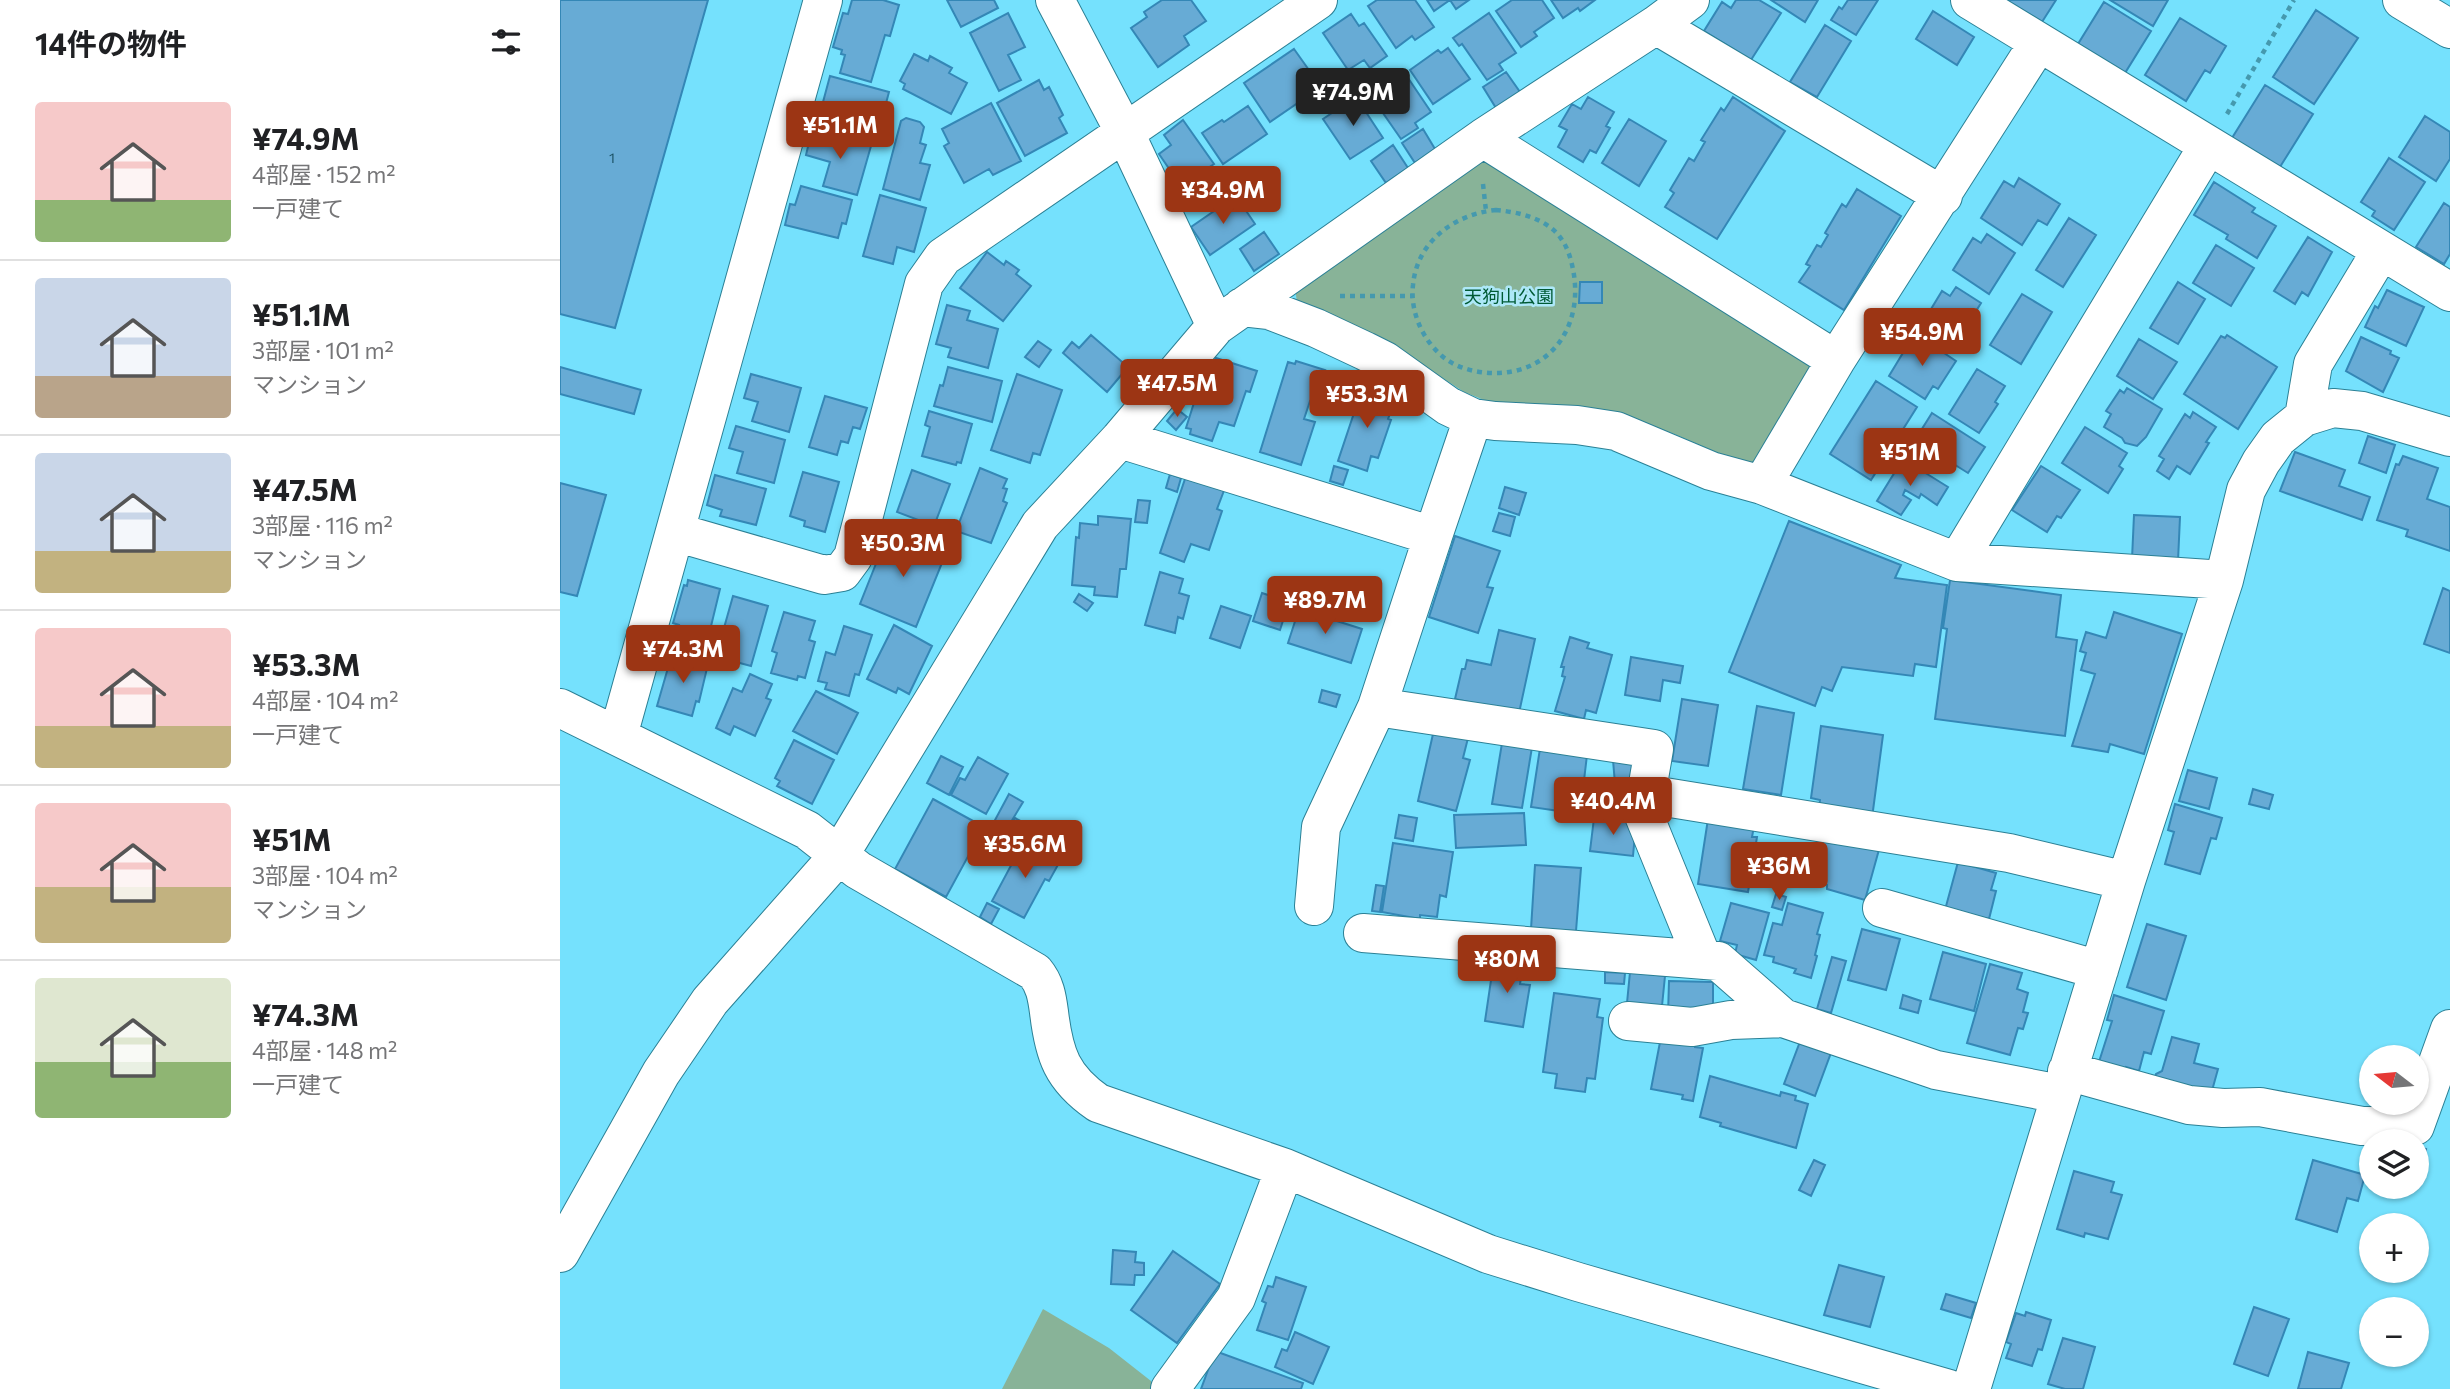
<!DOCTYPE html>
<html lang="ja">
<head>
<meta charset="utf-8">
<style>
	body { margin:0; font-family:Commissioner,"Noto Sans JP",sans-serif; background:#f6f6f6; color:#202124; height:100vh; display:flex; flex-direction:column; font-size:26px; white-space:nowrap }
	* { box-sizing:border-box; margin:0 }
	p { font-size:23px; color:#757577 }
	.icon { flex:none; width:38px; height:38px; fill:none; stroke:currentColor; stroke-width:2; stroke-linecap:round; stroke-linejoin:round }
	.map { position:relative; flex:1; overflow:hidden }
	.drawer { display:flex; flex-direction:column; background:#fff; width:560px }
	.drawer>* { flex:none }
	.needle { width:46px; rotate:286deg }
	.controls { position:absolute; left:1799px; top:1045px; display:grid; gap:14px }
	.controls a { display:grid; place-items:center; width:70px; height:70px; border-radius:50%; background:#fff; box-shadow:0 2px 5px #0004; font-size:35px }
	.price { position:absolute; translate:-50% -60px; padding:0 16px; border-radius:7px; background:#9c3514; color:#fff; font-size:23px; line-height:46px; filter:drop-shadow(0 2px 4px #0008) }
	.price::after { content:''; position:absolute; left:50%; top:42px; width:21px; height:16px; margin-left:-10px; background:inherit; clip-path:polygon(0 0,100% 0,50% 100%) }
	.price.current { background:#222; color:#fff }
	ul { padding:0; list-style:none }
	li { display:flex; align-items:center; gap:21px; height:175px; padding:0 35px }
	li+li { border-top:2px solid #e0e0e0 }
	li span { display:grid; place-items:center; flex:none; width:196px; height:140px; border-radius:7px; color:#555 }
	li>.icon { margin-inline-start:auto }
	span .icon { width:84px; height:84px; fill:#fffc; stroke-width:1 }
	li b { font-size:30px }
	h2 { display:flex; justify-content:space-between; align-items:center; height:84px; padding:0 35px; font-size:30px }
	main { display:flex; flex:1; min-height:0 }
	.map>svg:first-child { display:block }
	.green { fill:#88b398 }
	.building { fill:#67abd5; stroke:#3487b6; stroke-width:2 }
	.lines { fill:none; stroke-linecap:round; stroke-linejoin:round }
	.minor-casing { stroke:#2b8095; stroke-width:40 }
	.major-casing { stroke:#2b8095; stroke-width:40 }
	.path { stroke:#4599ae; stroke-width:4.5; stroke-dasharray:5 5; stroke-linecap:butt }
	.minor { stroke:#fff; stroke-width:38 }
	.major { stroke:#fff; stroke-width:38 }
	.labels { text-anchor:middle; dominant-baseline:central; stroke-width:5; stroke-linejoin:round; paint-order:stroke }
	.number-label { font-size:14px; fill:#1b5265 }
	.park-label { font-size:18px; fill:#005a34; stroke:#ade8f8 }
</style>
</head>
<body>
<main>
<section class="drawer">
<h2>14件の物件<svg class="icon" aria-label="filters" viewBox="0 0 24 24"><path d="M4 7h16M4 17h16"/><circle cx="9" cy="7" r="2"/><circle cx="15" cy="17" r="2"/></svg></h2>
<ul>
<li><span style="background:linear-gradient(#f6c9c9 70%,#8fb573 0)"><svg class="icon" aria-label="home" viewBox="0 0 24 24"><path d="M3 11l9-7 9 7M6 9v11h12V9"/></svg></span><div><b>¥74.9M</b><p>4部屋 · 152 m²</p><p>一戸建て</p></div></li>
<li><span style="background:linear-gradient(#c9d6e8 70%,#b9a48a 0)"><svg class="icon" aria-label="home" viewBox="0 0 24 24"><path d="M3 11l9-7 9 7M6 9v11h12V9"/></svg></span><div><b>¥51.1M</b><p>3部屋 · 101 m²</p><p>マンション</p></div></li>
<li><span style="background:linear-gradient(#c9d6e8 70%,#c2b280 0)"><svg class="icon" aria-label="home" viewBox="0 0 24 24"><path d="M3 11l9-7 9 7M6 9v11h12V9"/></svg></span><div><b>¥47.5M</b><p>3部屋 · 116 m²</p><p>マンション</p></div></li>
<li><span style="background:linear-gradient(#f6c9c9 70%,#c2b280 0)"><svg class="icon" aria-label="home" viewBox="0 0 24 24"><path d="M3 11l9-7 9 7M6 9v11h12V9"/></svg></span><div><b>¥53.3M</b><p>4部屋 · 104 m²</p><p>一戸建て</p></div></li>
<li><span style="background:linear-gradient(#f6c9c9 60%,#c2b280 0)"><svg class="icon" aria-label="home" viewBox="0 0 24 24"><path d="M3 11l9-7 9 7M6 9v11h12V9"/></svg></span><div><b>¥51M</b><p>3部屋 · 104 m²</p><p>マンション</p></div></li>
<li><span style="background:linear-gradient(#dfe7d0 60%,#8fb573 0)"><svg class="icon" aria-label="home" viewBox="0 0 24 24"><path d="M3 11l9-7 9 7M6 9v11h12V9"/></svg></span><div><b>¥74.3M</b><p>4部屋 · 148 m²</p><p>一戸建て</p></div></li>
</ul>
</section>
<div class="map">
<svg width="1890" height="1389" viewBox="0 0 1890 1389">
	<rect width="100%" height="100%" fill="#75e1fd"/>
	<path class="green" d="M925,161L1251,358L1254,375L1200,463L1188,466L1112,433L1068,419L929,402L904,392L835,347L737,304L735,285L914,164Z
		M483,1309L549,1348L591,1381L592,1389H442Z"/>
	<path class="building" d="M0,0H148L55,328L0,314Z
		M292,0H323L339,5L330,36L325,35L311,82L280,73L285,55L281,54L282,50L273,47L283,13L288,14Z
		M387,0H434L438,8L401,27Z
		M602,0H631L646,21L624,36L629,45L598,67L571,28L587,17L584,12Z
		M817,0H855L874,27L855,40L852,36L836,48L808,6Z
		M867,0H909L896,9L890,0L874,11Z
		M952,0H982L994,18L974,32L977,36L961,47L936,11Z
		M991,0H1035L1020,11L1018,8L1003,18Z
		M1176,0H1199L1221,13L1191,60L1144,31L1162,2L1171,8Z
		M1211,0H1258L1245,22Z
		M1288,0H1318L1296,35L1271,20L1279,7L1282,9Z
		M1446,0H1496L1482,22Z
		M1550,0H1608L1593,26Z
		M1544,2L1591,31L1565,73L1518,44Z
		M1756,10L1798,38L1754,104L1713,77Z
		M1373,11L1414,37L1397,65L1356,39Z
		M448,13L465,47L448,55L461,80L439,91L410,33Z
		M929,13L956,53L939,64L943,70L927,80L902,44L899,46L893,38Z
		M791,14L799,26L804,23L827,56L810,68L804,60L788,70L763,33Z
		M1620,18L1666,46L1650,73L1645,70L1626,101L1585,75Z
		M1265,25L1291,41L1257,97L1230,82Z
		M888,48L910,79L873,104L850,70L878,50L881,53Z
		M734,49L761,87L710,122L684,83Z
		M354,54L368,61L370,56L392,68L389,73L407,83L391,114L343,89L345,84L340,81Z
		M844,72L871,112L855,123L858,128L841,139L818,106L815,108L808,97Z
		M946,72L960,92L936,108L923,87Z
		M270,76L329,92L316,141L278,130L285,107L263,102Z
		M479,80L484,90L489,87L503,115L499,118L507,133L465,156L437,103Z
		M1705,85L1753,114L1720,167L1672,138Z
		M796,97L823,138L790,159L763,119Z
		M1028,97L1054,112L1046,126L1050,128L1036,153L1030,150L1023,162L998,147L1007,130L999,126L1012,104L1021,109Z
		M1173,97L1225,131L1157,239L1105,207L1114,193L1110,190L1129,158L1134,161L1145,142L1141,140L1161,108L1164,111Z
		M431,103L461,161L433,175L429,169L404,183L384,146L389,143L382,129Z
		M688,106L707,134L663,164L642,133L662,120L664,122Z
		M1865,116L1890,132V159L1876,181L1839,157Z
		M346,118L360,122L364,127L360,143L366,145L360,163L370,165L360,200L323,189L341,121Z
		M1069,119L1106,141L1079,186L1042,163Z
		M623,120L654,164L621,186L599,154L611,145L604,135Z
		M863,129L875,149L855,163L842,143Z
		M252,130L311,146L297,195L263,186L270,162L246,155Z
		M833,145L848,168L826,183L811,161Z
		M1829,158L1865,182L1834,230L1812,216L1815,211L1801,202Z
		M1459,178L1500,204L1487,225L1478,220L1462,245L1421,218L1444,181L1454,187Z
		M1654,182L1695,208L1692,212L1716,226L1697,258L1666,239L1668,235L1634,215Z
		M241,186L292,200L286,224L282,223L278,238L225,225L230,204L235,205Z
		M1297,189L1341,216L1284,310L1239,282L1250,266L1246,264L1257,245L1261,247L1268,235L1265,233L1282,204L1286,207Z
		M320,195L366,208L354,252L337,247L333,264L303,256Z
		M676,196L695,224L650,255L631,227Z
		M1884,203L1890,207V254L1884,264L1856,247Z
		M1509,218L1536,235L1503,287L1476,270Z
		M704,232L719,254L694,271L680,249Z
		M1427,234L1455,253L1429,294L1393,270L1413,238L1421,243Z
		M1748,237L1772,252L1748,296L1742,292L1735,304L1714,291Z
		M1656,245L1694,268L1671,306L1633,283Z
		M427,252L444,265L446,261L459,270L456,274L471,286L443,321L400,288Z
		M1020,282H1042V303H1019Z
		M1618,282L1645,299L1618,344L1590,328Z
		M1396,287L1421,303L1395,345L1362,324L1382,291L1390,296Z
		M1827,290L1864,307L1846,346L1805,327L1815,306L1818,308Z
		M1462,294L1492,312L1461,364L1430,345Z
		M387,305L410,311L407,320L438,329L428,368L388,357L391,348L376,344Z
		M531,335L568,367L547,392L503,353L512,342L519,348Z
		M1667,335L1717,367L1678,429L1624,394L1661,336L1665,338Z
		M1801,337L1831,351L1830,354L1839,358L1823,392L1786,371Z
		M1363,339L1396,361L1378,389L1373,386L1365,399L1329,376L1349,343L1357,348Z
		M1579,339L1617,362L1593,399L1557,376Z
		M478,341L491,350L479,367L465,357Z
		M656,358L697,371L690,392L686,391L674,426L659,422L652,441L630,434L631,429L626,428L645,368L652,370Z
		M736,361L765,370L763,373L774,377L765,406L750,401L744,419L755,422L741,465L700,452L728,362L735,364Z
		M0,367L81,390L74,414L0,394Z
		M388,367L442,381L432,422L374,406L380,385L383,386Z
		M1417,369L1445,386L1435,402L1438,404L1419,433L1389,414Z
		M191,374L241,388L229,432L192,421L198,402L184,398Z
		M457,374L502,390L480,455L473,453L470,463L431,450Z
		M1316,381L1357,407L1311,480L1270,454Z
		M1567,388L1602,409L1586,437L1577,446L1565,443L1562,438L1544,427L1551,414L1546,411L1560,390L1564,393Z
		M802,389L835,401L828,419L831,420L818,458L811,456L807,471L778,461Z
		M265,396L307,408L300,429L293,427L288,443L281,441L277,455L249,447Z
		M617,409L627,417L616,430L607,421Z
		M369,411L412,424L401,463L397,462L396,465L362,456L370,427L365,425Z
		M1633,412L1656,427L1646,442L1649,443L1630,474L1617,466L1609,479L1597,471L1604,459L1599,456L1625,414L1630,418Z
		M1372,413L1425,447L1408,473L1384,458L1389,450L1378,443L1368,460L1350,448Z
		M176,426L225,440L214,483L177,473L183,452L169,448Z
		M1525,427L1567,453L1559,466L1563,469L1548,493L1502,463Z
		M1808,436L1835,445L1826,473L1799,463Z
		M1735,452L1785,470L1779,486L1810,497L1802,520L1720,491Z
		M1843,456L1878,468L1867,499L1890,507V551L1846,536L1848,530L1817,520L1836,464L1839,465Z
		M1343,459L1388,487L1377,505L1361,494L1359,498L1345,490L1343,495L1351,500L1341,515L1317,501Z
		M774,466L788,470L783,485L770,481Z
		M1481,466L1520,490L1501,518L1497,516L1487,532L1452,510Z
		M420,468L447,479L443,488L447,489L443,501L447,503L431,543L396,531Z
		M352,470L390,484L374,526L337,512Z
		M243,472L279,482L265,532L244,526L245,521L230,516Z
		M610,474L621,478L617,492L606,488Z
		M155,475L206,489L196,525L160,516L162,510L147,505Z
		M626,476L665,488L657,509L662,511L649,550L631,544L624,562L600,553Z
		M0,483L46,495L17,596L0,592Z
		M945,487L966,493L959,515L939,508Z
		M578,500L590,501L587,523L575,522Z
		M939,513L955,517L950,536L933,531Z
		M1574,515L1620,517L1618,561L1572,559Z
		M538,516L571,519L566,569H560L557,597L534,595L535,587L512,585L516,537L519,538L520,523L538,525Z
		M1229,521L1341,565L1335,578L1387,585L1376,667L1355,664L1353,676L1282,667L1272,691L1262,687L1255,706L1169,672Z
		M327,536L345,543L347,537L386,553L356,627L300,604Z
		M895,536L940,551L927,587L933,588L918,633L869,617Z
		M600,572L623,579L619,593L629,596L623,619L618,617L615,633L585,625Z
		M128,580L160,589L145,651L139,649L138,652L113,645L119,625L113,623L124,585L127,586Z
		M1390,580L1501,595L1496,637L1517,640L1505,736L1375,719L1387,629L1383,628Z
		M1883,588L1890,591V653L1864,644Z
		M702,593L729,602L720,630L693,621Z
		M519,594L533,603L527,611L514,602Z
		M173,596L208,606L191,666L161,658L167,636L162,635Z
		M661,606L691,616L680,648L650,638Z
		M739,609L802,629L791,663L728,643Z
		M224,612L255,621L249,640L255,642L245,678L238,676L237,680L211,673L217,653L212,651Z
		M1554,612L1622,634L1584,754L1550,744L1548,752L1512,746L1535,674L1521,670L1526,653L1520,651L1526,632L1546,638Z
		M334,625L372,646L349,694L338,688L336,693L307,679Z
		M284,626L312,635L299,675L295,674L289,696L265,689L267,683L258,681L266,652L275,655Z
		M939,630L975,639L959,713L895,699L902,669H905L907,660L931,665Z
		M1010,637L1029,643L1027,648L1052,655L1036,713L1026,710L1024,719L995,711L1005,677L1002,676L1004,667H1001Z
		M112,654L148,664L139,702L136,701L132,716L97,706Z
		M1071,657L1123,666L1120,683L1103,680L1100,701L1065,695Z
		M190,674L212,684L206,698L211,700L195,736L174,726L170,735L156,728L173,688L182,692Z
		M762,690L780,695L776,707L759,702Z
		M256,691L298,713L277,754L233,731Z
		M1122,699L1158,705L1148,766L1112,761Z
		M1197,706L1234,713L1221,795L1183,789Z
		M875,725L909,734L903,758L910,760L896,811L858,801Z
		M1261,726L1323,735L1312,818L1259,810L1260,800L1251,798Z
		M943,737L973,741L962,808L932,804Z
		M234,740L274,760L252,804L217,786L220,781L215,778Z
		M981,742L1027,755L1020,814L971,807Z
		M381,756L403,767L389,795L367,783Z
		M418,757L448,774L426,814L391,795L400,778L405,780Z
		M1078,758L1080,782L1055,784L1053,760Z
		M1628,770L1657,778L1649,809L1619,801Z
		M1693,789L1713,795L1709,809L1689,804Z
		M449,794L463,802L448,827L435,820Z
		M373,799L424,827L386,897L335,869Z
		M1615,804L1662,818L1656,839L1651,838L1640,874L1605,864L1614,832L1608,830Z
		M964,813L966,845L896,848L894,815Z
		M839,815L857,818L853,841L835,838Z
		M455,818L476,829L471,839L449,828Z
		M1034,818L1076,823L1073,856L1030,851Z
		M1148,819L1195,821L1192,837H1197L1188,892L1138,884Z
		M1263,834L1320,846L1305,900L1267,889V885L1250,880Z
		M463,843L499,863L489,881L485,879L464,918L432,901Z
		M833,843L893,852L886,897L880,895L877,917L860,915V919L822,912Z
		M1398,862L1436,873L1431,890L1436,891L1429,919L1385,910Z
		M975,865L1021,868L1016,931L971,929Z
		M816,885L824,886L820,912L812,911Z
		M1216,894L1226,897L1222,910L1212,907Z
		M427,903L439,909L431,924L420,917Z
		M1171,903L1209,913L1196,960L1175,954L1177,945L1160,941Z
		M1228,903L1263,913L1257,934L1260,935L1255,955L1257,956L1251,978L1234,973L1236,969L1213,962L1214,957L1204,955L1213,923L1222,925Z
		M1587,924L1626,936L1606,1000L1567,987Z
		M1302,929L1340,939L1326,990L1288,980Z
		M1383,952L1426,964L1414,1011L1370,999Z
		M1272,957L1286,961L1271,1013L1257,1009Z
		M934,960L963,965L960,984L970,985L963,1027L925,1021Z
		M1430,964L1462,973L1457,989L1468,993L1463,1012L1468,1013L1463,1029L1458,1028L1450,1055L1407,1043Z
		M1045,972L1065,973L1064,984L1045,983Z
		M1070,972L1105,976L1102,1006L1067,1003Z
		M1109,981L1153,982V1016L1108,1015Z
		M994,993L1040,999L1037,1017L1043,1018L1035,1079L1027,1078L1025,1092L995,1088L997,1074L983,1072Z
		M1343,995L1361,1001L1358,1013L1340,1008Z
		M1554,995L1604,1011L1591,1054L1584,1052L1579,1071L1566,1067L1562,1076L1537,1068L1552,1021L1547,1020Z
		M1101,1037L1135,1044V1047L1143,1048L1133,1101L1122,1099L1123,1095L1091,1089Z
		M1612,1037L1639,1044L1634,1063L1658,1069L1650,1098L1591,1089L1596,1074L1602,1071Z
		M1241,1039L1272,1050L1255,1096L1224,1084Z
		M1150,1076L1220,1096L1221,1092L1236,1096L1235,1100L1248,1104L1236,1148L1160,1126L1161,1123L1140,1117Z
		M1857,1147L1866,1149L1860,1181L1857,1180Z
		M1254,1160L1265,1165L1251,1196L1239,1190Z
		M1753,1160L1805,1175L1798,1201L1787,1198L1777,1232L1736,1219Z
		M1514,1171L1554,1182L1551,1192L1562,1195L1548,1239L1525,1233L1524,1237L1497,1229Z
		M553,1250L576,1252L575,1262L584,1263V1275H575L574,1285L551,1284Z
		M613,1251L660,1284L617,1343L571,1310Z
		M1279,1265L1324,1277L1310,1327L1264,1315Z
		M716,1277L746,1287L728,1340L697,1330L706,1303L702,1301L708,1286L713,1287Z
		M1386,1294L1416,1303L1411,1318L1381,1309Z
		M1694,1307L1729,1319L1708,1376L1674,1364Z
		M1466,1312L1491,1320L1482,1350L1478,1349L1472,1366L1446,1358L1451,1344L1446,1342L1456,1313L1465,1316Z
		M735,1332L769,1347L753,1384L715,1367L722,1349L727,1351Z
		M1503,1338L1535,1347L1523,1389H1505L1488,1384Z
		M655,1351L743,1383L741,1389H641Z
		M1748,1352L1789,1363L1781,1389H1738Z"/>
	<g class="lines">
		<defs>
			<path id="minor" d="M495,0L565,133L656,326
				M1410,0L1890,292
				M1096,25L1383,196
				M923,138L1276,360
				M682,307L709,310L756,328L805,351L825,361L888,406L913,418L935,421L1017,425L1056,431L1151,471L1202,485L1397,562L1664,580
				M1744,417L1753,364L1821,251
				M560,439L873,536L913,418
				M1202,485L1276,360L1479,42
				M115,532L264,575L282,572L293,557L364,284L383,257L758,0
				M1397,562L1648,146
				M817,707L1094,749L1083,813L1143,960
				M0,708L247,830L298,870L475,972C485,984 487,997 489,1012C494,1055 502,1078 538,1103L725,1168L928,1254L1018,1282L1389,1389
				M58,736L263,0
				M1086,794L1449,853L1566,881
				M754,906L761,827L817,707L873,536
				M1322,908L1539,970
				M803,933L1158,961L1223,1018L1376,1070L1500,1094
				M1068,1021L1132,1027L1171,1020L1223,1018
				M1507,1071L1629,1105L1663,1108L1700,1107L1802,1126H1855L1890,1029
				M0,1253L101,1073L150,1001L280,854L480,525L560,439L656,326L923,138L1096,25L1130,0
				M610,1389L676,1298L725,1168
				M1411,1389L1566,881L1664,580L1686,490L1701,462L1718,438L1744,417L1773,408L1802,411L1890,437"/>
			<path id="major" d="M1842,0L1890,29"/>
		</defs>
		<use href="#minor" class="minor-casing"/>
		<use href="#major" class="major-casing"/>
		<path class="path" d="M1667,114L1734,0
			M923,184L926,211
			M936,210C959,212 989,219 1002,240C1009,250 1012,263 1014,275C1022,329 989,375 931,373C914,372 896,368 882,356C862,339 850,311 853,285C857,241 895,214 936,210Z
			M780,296H852"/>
		<use href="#minor" class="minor"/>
		<use href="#major" class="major"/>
	</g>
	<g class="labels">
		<g class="number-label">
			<text x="52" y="157">1</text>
		</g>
		<g class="park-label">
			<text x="949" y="296">天狗山公園</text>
		</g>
	</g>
</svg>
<div class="controls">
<a><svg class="needle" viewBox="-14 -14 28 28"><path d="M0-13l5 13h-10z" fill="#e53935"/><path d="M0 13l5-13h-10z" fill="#757577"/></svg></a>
<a><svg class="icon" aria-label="layers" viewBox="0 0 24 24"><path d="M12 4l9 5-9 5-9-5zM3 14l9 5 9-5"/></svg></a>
<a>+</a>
<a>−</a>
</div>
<b class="price current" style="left:793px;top:128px">¥74.9M</b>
<b class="price" style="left:280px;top:161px">¥51.1M</b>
<b class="price" style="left:663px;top:226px">¥34.9M</b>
<b class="price" style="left:1362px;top:368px">¥54.9M</b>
<b class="price" style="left:617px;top:419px">¥47.5M</b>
<b class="price" style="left:807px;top:430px">¥53.3M</b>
<b class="price" style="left:1350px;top:488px">¥51M</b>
<b class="price" style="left:343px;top:579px">¥50.3M</b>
<b class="price" style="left:765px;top:636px">¥89.7M</b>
<b class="price" style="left:123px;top:685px">¥74.3M</b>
<b class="price" style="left:1053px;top:837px">¥40.4M</b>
<b class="price" style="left:465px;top:880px">¥35.6M</b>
<b class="price" style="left:1219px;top:902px">¥36M</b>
<b class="price" style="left:947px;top:995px">¥80M</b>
</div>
</main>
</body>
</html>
